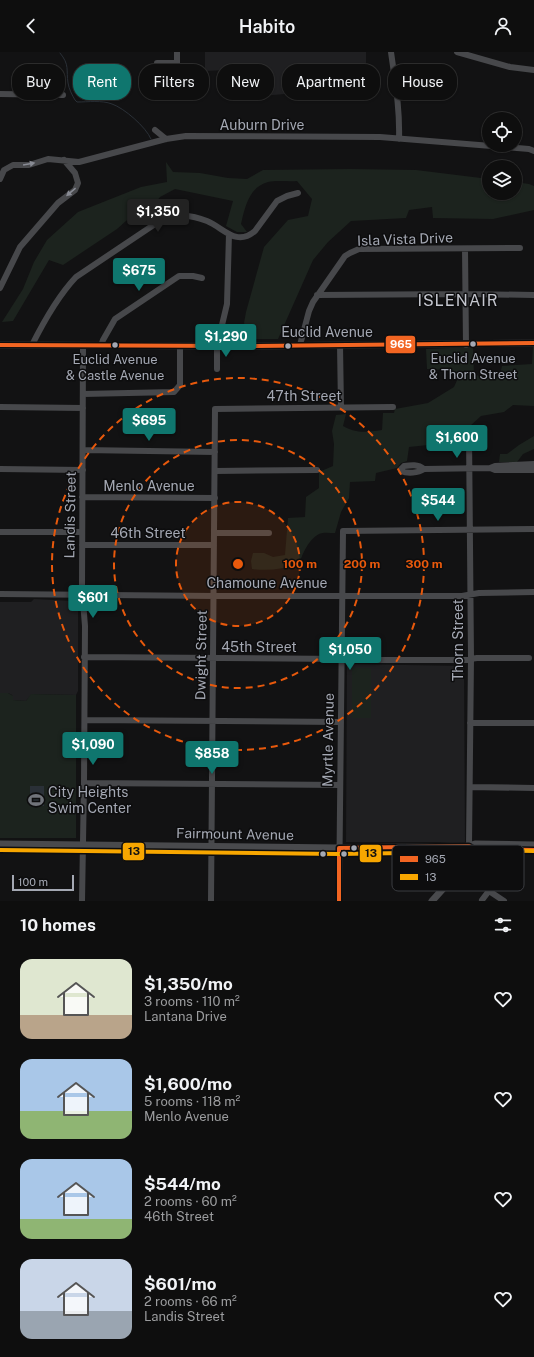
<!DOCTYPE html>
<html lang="en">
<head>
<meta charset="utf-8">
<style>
	body { margin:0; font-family:"Public Sans",sans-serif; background:#1c1c1c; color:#f1f3f6; height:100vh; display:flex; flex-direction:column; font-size:15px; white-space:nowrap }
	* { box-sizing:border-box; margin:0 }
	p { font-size:13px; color:#9b9c9e }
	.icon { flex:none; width:22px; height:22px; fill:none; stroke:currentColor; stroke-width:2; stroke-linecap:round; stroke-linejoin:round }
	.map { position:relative; height:849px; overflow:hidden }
	.details { display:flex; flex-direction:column; background:#0e0e0e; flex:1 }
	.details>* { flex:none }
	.hud { position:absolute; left:12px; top:12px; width:510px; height:36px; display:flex; gap:8px }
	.tools { position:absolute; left:482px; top:60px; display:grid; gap:8px }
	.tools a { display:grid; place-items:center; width:40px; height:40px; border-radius:50%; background:#0e0e0e; box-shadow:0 1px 3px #0004,0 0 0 1px #2e2e2e; font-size:20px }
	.scale { position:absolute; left:12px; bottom:10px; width:62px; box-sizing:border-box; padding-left:4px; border:2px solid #a4a8b3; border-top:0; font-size:11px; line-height:14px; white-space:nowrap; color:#a4a8b3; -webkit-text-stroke:3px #0d0d0e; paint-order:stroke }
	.price { position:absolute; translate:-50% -34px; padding:0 9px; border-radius:4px; background:#0f766e; color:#fff; font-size:13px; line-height:26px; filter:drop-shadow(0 1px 2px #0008) }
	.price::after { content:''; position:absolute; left:50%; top:24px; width:12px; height:9px; margin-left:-6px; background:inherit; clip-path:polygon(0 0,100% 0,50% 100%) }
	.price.active { background:#222; color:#fff }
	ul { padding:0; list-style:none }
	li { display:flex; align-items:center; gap:12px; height:100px; padding:0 20px }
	li span { display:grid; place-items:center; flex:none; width:112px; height:80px; border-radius:12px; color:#555 }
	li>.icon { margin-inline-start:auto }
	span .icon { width:48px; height:48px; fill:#fffc; stroke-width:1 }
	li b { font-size:17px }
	h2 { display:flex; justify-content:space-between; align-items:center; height:48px; padding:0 20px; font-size:17px }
	.tag { padding:0 14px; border-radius:16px; background:#0e0e0e; box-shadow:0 1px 3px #0004,0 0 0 1px #2e2e2e; font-size:14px; line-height:36px }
	.tag.active { background:#0f766e; color:#fff }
	header { display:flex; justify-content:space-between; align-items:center; height:52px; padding:0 20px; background:#0e0e0e; font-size:18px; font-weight:600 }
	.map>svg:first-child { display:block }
	.built { fill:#1f1f21 }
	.green { fill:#1c231e }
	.water { fill:#2a3037 }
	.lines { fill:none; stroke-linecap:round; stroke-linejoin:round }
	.stream { stroke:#2a3037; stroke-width:1 }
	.minor { stroke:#47484b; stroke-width:6 }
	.major { stroke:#494a4d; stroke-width:7 }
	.bus-1-casing { stroke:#0d0d0e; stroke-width:7 }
	.bus-2-casing { stroke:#0d0d0e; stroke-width:7 }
	.bus-1 { stroke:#f26522; stroke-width:4 }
	.bus-2 { stroke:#f7a600; stroke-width:4 }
	.oneway { fill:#888b94 }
	.ring { fill:none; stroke:#e8590c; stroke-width:2; stroke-dasharray:7 5 }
	.bus-dot { fill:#a4a8b3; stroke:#0d0d0e; stroke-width:1.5 }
	.labels { text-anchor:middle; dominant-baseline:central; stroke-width:3; stroke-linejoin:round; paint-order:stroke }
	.bus-label { font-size:13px; fill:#a4a8b3; stroke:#0d0d0e }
	.street-label { font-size:14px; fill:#a4a8b3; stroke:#0d0d0e }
	.poi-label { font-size:14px; fill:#a4a8b3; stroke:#0d0d0e; text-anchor:start }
	.quarter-label { font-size:16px; letter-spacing:1px; fill:#c5c7cf; stroke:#0d0d0e }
	.key { fill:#0d0d0e; stroke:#3a3c40; stroke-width:1 }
	.key-label { font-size:11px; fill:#a4a8b3 }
	.centre { fill:#e8590c; stroke:#0d0d0e; stroke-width:2 }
	.ring-label { font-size:12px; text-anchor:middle; font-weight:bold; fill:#e8590c; stroke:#0d0d0e; stroke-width:3; stroke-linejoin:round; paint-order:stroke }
	.line-badge { stroke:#0d0d0e; stroke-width:1.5 }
	.badge-label { font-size:11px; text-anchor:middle; font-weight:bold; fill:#fff }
	.pale-badge-label { font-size:11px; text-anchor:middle; font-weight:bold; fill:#111 }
</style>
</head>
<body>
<header><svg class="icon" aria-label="back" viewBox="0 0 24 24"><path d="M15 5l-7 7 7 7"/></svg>Habito<svg class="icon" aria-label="person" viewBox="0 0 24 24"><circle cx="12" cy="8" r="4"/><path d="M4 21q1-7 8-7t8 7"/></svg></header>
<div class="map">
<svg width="534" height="849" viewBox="0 0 534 849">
	<rect width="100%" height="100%" fill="#121213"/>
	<path class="built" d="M205,0H366V19H333L289,38L285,42L261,44L239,42L228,32L227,18L205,19Z
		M34,547L73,549L78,558V639L76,643L32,642L26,649L13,648L12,643L8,641H0V550H31Z
		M347,612L464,614L465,790H346Z"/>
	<path class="green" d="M166,110L173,120L200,121L228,126L247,127L263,118L350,117L416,118L489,127V141H515V130L529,132L534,134V158L493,167L433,166L432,155L409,158L406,166L351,169L328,190L313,208L278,287H252L244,271L246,260L264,195L288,168L308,164L312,147L297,129C288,130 277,128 268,130C249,135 245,155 241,172L247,180H237L226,174L233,149L175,137L160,145L152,155L154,166L146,171L136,160L117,177L63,213L49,208L13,269L2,270L23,237L34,210L47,188L78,160L141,135L167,130Z
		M533,294H534V354L513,353L504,360L481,364L470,374L463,385H432L428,393L409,395L407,409L401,411L397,416L376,421L375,429L350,430L349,446L341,460L335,481C330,481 323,480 319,482C308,488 303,501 299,512C283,517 269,519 252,517L251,509L253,501H264L273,505L285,503L288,466L305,465L306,445L319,436V420L333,414L334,392L332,379L336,363L346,362L343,374C357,382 366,380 382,378L383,361H394L395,357L428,351L454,335L459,324L448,318L427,317L426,297L473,295L474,323L499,326L502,314L532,312Z
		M534,384V397L523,402L517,410H499L500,402H507L519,393Z
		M352,616H371V666H352Z
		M0,641H8L13,644V648L26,649L31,642L76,643V786H0Z"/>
	<path class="water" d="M30,734H44V754H39V750L30,749Z"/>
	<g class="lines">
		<path class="stream" d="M60,1C70,13 66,18 68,31C69,37 72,43 75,48L77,50C88,50 102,48 112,52C124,56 146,75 151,87"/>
		<path class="minor" d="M391,0C395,29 400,57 399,87
			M457,0L510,15L534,18
			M157,11H177
			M177,21V0
			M0,42L63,43
			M155,78L166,87
			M0,127L4,118L13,113H29L48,107L79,110L166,87L186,84L380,85L529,97L534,99
			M465,197L466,293
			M0,236L20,195L58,151L75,138L78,131L75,121L64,108
			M317,243L466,242L534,243
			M32,293C44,269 58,244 76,225L161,168C180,163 189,162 207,169C224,176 236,195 255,179L277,149L287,144L298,141
			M300,293L309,259L313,250L345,204L350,201L359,197L520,196
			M340,293L341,356
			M101,294L103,288L115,267L179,224H193L202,226
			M217,317V294L227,252L229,182
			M83,342L174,340L180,333V294
			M0,355L83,356
			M469,381L471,606L469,794
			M83,398L215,400
			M490,416L495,418H534
			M0,417L83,418
			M424,417C418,412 411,413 404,414L401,417V419C408,422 418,421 424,417L490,416L495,414L534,412
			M215,419L317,418
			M82,445L215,446
			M0,480H82
			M214,481H269
			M82,493H214
			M0,542L214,544H462L479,541L534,540
			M84,605L463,608L477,606H529
			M85,668L340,670
			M470,671H534
			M84,731L340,733
			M470,735L534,736
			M489,839L504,849
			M482,848L510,811V797
			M82,849L84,731L85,574L82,537L83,294
			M211,849L215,357L393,355
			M339,849L343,479L534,477"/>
		<path class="major" d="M0,293L245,294L534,291
			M0,792L339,796L469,794L475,792L534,793
			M469,794L474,797L534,798
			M432,849L467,810L494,798"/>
		<defs>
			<path id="bus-1" d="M0,293L245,294L534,291
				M339,849V796L469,794L474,797L534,798"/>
			<path id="bus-2" d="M0,798L339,802L469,800L476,798L534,799"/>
		</defs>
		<use href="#bus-1" class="bus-1-casing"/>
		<use href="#bus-2" class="bus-2-casing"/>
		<use href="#bus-1" class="bus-1"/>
		<use href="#bus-2" class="bus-2"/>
	</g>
	<defs><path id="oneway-solid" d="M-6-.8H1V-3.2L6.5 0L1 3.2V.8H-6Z"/></defs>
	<g class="oneway">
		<use href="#oneway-solid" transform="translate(29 112) rotate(-10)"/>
		<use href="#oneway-solid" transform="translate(71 140) rotate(140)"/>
	</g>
	<circle cx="238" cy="512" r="62" fill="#e8590c" fill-opacity=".12"/>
	<g class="ring">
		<circle cx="238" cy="512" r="62"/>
		<circle cx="238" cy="512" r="124"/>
		<circle cx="238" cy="512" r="186"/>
	</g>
	<defs>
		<symbol id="stadium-bare" viewBox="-9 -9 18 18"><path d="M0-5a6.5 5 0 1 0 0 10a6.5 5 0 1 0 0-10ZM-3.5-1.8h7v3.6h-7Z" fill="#71747b" stroke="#0d0d0e" stroke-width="2.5" paint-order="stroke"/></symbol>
	</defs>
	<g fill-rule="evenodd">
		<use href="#stadium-bare" x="25" y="737" width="22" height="22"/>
	</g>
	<g class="bus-dot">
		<circle cx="473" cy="292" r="3.5"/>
		<circle cx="115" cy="293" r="3.5"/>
		<circle cx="288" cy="294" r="3.5"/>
		<circle cx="354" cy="796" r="3.5"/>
		<circle cx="323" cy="802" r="3.5"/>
		<circle cx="344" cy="802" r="3.5"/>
	</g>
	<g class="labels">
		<g class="bus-label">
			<text x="473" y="306">Euclid Avenue<tspan x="473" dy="16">&amp; Thorn Street</tspan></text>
			<text x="115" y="307">Euclid Avenue<tspan x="115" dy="16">&amp; Castle Avenue</tspan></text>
		</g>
		<g class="street-label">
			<text x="262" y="73">Auburn Drive</text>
			<text transform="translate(405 187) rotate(-2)">Isla Vista Drive</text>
			<text x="327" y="280">Euclid Avenue</text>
			<text x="304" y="344">47th Street</text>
			<text x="149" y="434">Menlo Avenue</text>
			<text transform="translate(70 463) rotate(-89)">Landis Street</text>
			<text x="148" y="481">46th Street</text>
			<text x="267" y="531">Chamoune Avenue</text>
			<text transform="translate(458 588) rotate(-90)">Thorn Street</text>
			<text x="259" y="595">45th Street</text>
			<text transform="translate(201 603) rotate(-89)">Dwight Street</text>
			<text transform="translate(328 688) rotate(-89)">Myrtle Avenue</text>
			<text transform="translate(235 782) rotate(1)">Fairmount Avenue</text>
		</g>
		<g class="poi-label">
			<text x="48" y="740">City Heights<tspan x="48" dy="16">Swim Center</tspan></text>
		</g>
		<g class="quarter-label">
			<text x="458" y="248">ISLENAIR</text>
		</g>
	</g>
	<rect x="392" y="793" width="132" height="46" rx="6" class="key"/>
	<rect x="400" y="804" width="18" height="6" fill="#f26522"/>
	<rect x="400" y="822" width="18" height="6" fill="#f7a600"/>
	<g class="key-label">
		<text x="425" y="811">965</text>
		<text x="425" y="829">13</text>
	</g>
	<circle cx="238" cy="512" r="6" class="centre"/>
	<g class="ring-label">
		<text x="300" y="516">100 m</text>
		<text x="362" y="516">200 m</text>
		<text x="424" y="516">300 m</text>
	</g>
	<g class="line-badge">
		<rect x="385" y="283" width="31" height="19" rx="4" fill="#f26522"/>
		<rect x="122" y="790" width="23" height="19" rx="4" fill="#f7a600"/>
		<rect x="359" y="792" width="23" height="19" rx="4" fill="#f7a600"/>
	</g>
	<g class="badge-label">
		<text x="401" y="296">965</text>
	</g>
	<g class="pale-badge-label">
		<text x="134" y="803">13</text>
		<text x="371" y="805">13</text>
	</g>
</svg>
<div class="tools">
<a><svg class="icon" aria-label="locate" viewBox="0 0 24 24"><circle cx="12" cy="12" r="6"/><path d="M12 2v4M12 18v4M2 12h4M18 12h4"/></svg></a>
<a><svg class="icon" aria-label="layers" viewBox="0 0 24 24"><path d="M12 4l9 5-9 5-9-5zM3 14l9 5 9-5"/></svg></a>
</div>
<div class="scale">100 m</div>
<b class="price active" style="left:158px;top:181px">$1,350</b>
<b class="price" style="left:139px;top:240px">$675</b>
<b class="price" style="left:226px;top:306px">$1,290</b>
<b class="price" style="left:149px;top:390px">$695</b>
<b class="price" style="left:457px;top:407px">$1,600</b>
<b class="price" style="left:438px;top:470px">$544</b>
<b class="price" style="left:93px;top:567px">$601</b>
<b class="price" style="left:350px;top:619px">$1,050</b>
<b class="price" style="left:93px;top:714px">$1,090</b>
<b class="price" style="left:212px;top:723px">$858</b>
<div class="hud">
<a class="tag">Buy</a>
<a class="tag active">Rent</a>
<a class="tag">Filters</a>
<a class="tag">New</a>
<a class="tag">Apartment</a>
<a class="tag">House</a>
</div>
</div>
<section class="details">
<h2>10 homes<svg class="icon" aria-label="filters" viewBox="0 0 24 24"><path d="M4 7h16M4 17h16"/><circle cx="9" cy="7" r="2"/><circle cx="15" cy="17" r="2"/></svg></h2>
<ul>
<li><span style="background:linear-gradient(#dfe7d0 70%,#b9a48a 0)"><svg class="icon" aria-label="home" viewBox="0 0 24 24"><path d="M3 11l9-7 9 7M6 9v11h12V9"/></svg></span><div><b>$1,350/mo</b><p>3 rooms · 110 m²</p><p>Lantana Drive</p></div><svg class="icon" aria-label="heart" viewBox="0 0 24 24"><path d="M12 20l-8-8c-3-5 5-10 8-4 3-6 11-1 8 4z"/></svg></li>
<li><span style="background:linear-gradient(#a9c7e8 65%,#8fb573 0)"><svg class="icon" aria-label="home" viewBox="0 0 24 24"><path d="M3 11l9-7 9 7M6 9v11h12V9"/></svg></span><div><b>$1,600/mo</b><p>5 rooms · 118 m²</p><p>Menlo Avenue</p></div><svg class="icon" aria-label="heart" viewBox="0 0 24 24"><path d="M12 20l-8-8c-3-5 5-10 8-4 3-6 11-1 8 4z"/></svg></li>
<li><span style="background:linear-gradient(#a9c7e8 75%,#8fb573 0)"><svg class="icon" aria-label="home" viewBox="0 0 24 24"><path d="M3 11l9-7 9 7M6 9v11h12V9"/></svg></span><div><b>$544/mo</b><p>2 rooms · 60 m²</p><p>46th Street</p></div><svg class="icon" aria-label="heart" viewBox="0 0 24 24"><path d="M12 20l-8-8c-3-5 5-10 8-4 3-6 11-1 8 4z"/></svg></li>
<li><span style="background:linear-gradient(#c9d6e8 65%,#9aa5b1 0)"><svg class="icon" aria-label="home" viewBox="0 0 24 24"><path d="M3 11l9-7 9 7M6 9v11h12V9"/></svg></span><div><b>$601/mo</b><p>2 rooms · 66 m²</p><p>Landis Street</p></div><svg class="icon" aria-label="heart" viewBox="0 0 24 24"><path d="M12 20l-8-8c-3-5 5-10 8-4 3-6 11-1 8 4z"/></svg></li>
</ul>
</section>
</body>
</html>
